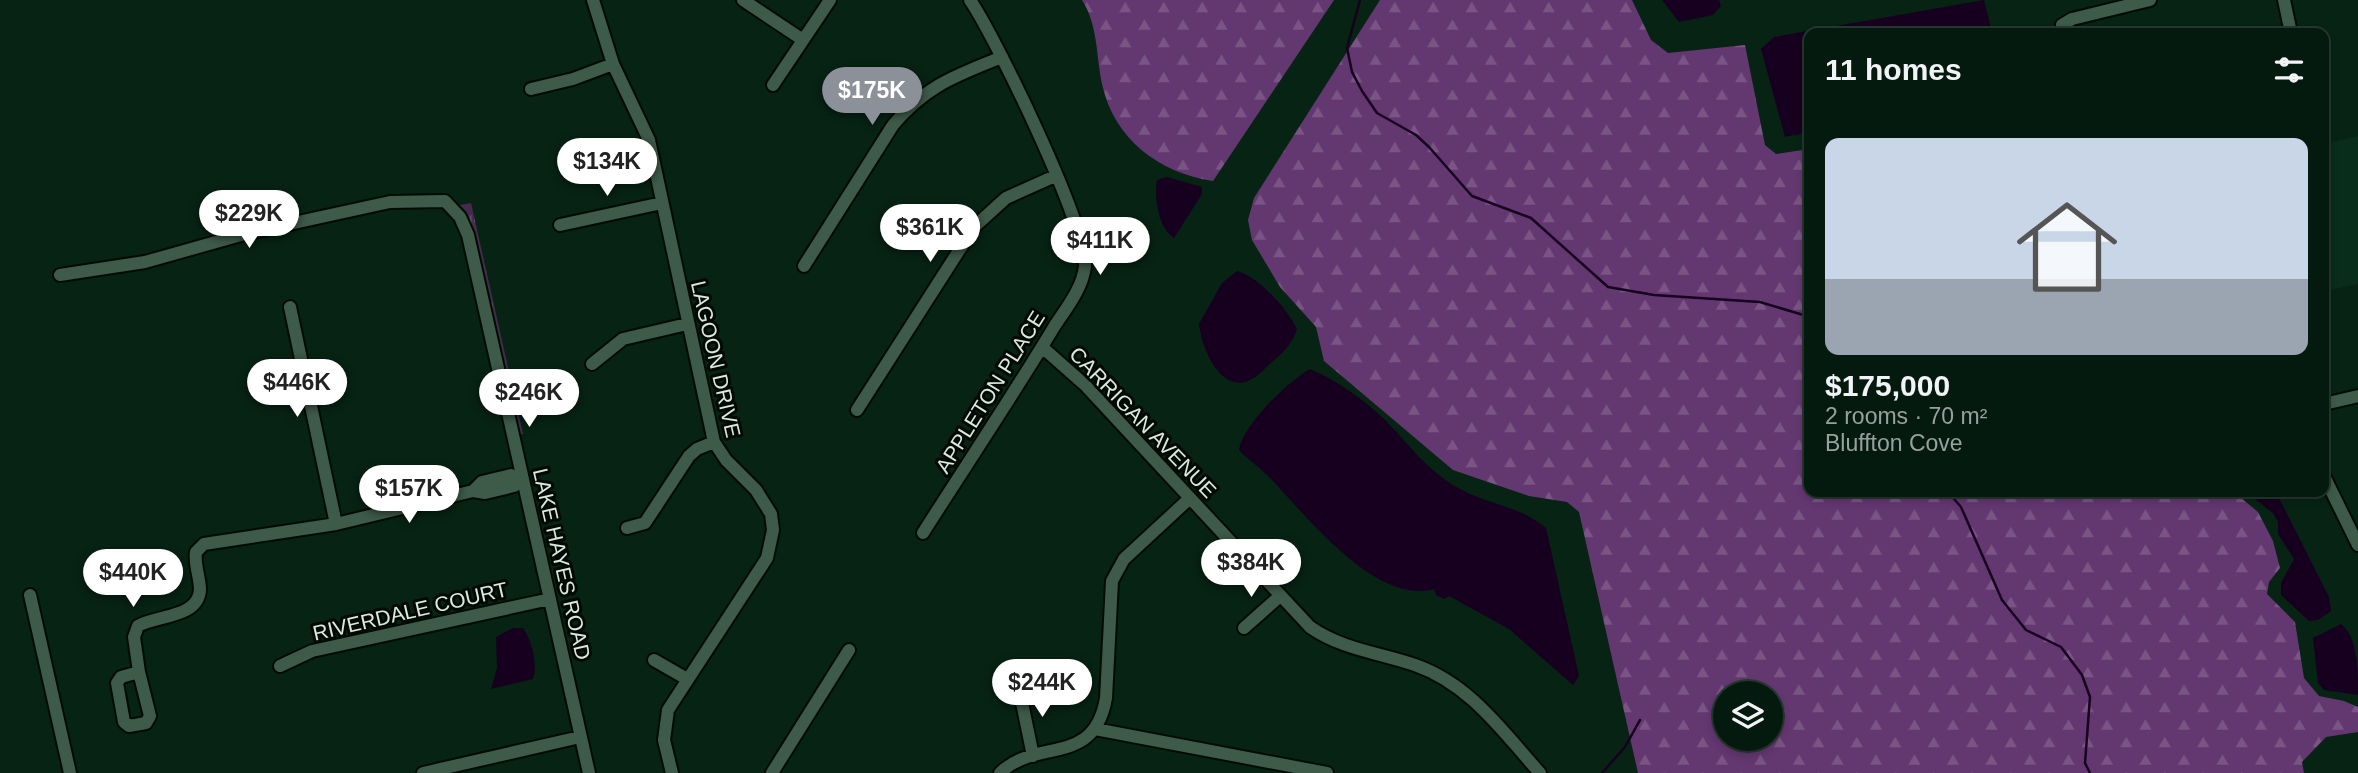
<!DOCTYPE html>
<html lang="en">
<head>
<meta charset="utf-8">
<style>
	body { margin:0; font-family:Helvetica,sans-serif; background:#13271d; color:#f1f3f6; height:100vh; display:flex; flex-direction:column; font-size:26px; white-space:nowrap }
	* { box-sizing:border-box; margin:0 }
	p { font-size:23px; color:#97a19e }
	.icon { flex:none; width:38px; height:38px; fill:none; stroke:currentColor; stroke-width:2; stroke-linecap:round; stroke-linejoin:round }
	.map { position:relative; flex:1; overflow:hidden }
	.sheet { position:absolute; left:1804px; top:28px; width:525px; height:469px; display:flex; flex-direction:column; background:#051a0f; border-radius:14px; box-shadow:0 4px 10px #0003,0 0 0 2px #26382f }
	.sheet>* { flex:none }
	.buttons { position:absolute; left:1713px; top:681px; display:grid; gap:14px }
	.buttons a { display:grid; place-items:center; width:70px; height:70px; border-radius:50%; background:#051a0f; box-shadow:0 4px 10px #0003,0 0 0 2px #26382f; font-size:35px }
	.price { position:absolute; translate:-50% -60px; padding:0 16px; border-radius:24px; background:#fff; color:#222; font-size:23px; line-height:46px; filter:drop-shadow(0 2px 4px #0008) }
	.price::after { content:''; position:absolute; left:50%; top:42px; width:21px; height:16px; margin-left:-10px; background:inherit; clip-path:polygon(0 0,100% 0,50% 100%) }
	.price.current { background:#8c9099; color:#fff }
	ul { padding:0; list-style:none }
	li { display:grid; align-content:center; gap:14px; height:371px; padding:0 21px }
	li+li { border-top:2px solid #26382f }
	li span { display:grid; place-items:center; height:217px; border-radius:14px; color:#555 }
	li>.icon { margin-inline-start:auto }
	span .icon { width:126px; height:126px; fill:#fffc; stroke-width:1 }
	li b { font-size:30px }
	h2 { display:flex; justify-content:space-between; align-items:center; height:84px; padding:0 21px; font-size:30px }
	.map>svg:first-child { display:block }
	.built { fill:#082d1a }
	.grass { fill:url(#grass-tufts) }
	.forest { fill:url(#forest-firs); fill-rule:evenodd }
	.water { fill:#17001f }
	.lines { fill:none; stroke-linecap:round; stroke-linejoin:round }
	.stream { stroke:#17001f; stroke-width:2.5 }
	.minor-casing { stroke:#000c02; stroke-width:16 }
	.minor { stroke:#3e5a49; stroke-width:12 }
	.labels { text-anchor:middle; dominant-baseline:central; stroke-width:6; stroke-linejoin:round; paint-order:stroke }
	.street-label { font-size:21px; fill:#daeadf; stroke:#020904 }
</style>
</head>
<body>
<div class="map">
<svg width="2358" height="773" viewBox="0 0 2358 773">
	<defs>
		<pattern id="grass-tufts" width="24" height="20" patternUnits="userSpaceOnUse" patternTransform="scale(1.75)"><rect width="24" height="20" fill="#452a4e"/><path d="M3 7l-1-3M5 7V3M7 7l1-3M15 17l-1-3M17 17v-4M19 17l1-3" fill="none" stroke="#5f4967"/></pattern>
		<pattern id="forest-firs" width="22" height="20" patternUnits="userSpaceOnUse" patternTransform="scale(1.75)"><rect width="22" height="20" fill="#633770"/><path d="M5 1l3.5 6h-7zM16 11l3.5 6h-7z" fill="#795484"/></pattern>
	</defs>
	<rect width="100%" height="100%" fill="#072314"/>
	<path class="built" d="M2358,136V284L2324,291V144Z"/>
	<path class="grass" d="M471,203L523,434H518L455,206Z"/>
	<path class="forest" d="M1082,0H1334L1213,181C1159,173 1114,139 1102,84C1096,55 1098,25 1082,0Z
		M1380,0H1632L1651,40L1668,53L1745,45L1765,145L1776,154L1809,149L1810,492H2234L2258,512L2273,541L2280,568L2269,582L2267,594L2295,622L2304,678L2319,696L2344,701L2358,707V732L2326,737L2302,762L2304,773H1638L1579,512L1567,502L1529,496L1453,470L1324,361L1316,327L1280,287L1252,240L1248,220L1254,198ZM1771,693V738H1726V693Z"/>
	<path class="water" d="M1662,0H1719L1721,6L1713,15L1679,22Z
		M1984,0L1992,33H1810L1809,132L1785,137L1761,49L1774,37Z
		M1167,177L1202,187V194L1174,238C1158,228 1154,197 1157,180Z
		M1237,271C1259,277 1287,308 1297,329C1293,343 1282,354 1271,363C1263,370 1256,379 1245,382C1218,389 1201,345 1199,324L1222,283Z
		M1310,369C1338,381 1363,399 1385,420C1412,447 1428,473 1464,491C1491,505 1522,507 1546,528L1579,676L1573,685L1509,629L1449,596L1444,599L1436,595L1434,589C1374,606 1303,511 1267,475C1258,466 1247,459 1239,450C1244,423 1288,382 1310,369Z
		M2246,492H2276L2329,597L2331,611L2318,620L2309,621L2281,595V583L2294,559L2278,534V522L2273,513Z
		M2341,624C2358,637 2358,671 2358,695L2324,690L2318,683L2313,638Z
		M513,628H523C532,640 538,665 533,679L491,689L497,668L496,637Z"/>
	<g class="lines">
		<path class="stream" d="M1360,0L1347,48L1352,72L1362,91L1377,113L1416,135L1429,147L1472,196L1531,218L1608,287L1654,295L1760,302L1810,317
			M1948,492L1961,507L2002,600L2026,630L2061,647L2082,675L2090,697L2085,763L2090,773
			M1602,773L1625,747L1640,720"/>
		<defs>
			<path id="minor" d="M593,0L613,64L649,140L714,442L726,460L756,490L771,514L773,530L767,558L668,710L664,740L672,773
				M743,0L803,40
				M2284,0L2291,33
				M2062,33V25L2072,19L2150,0
				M773,85L830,0
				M531,89L573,79L613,64
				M560,225L662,203
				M804,266L893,125C925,86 957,75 1002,57
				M60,275L145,262L248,233L390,202L445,201L460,217L468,235L589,773
				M290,307L336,524
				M1042,347L1085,385L1310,627C1341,649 1380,653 1415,665C1470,684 1503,732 1540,773
				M592,364L623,339L687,324
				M2324,404L2358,396
				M857,410L974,227L1006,198L1055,176
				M2324,476L2358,545
				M473,491L482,482L511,475L515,480
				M627,528L645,523L689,456L697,449L714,442
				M923,533C966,465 1012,397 1054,327C1065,310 1083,288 1085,266C1087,226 996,38 970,0
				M30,595L70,773
				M1244,628L1280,596
				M654,660L687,679
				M280,666L312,651L550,599
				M139,672L150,716L146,723L129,726L124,722L117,683L121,677L139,672L134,637L138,626C157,615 198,618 200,590C200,577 194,565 196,552L204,544L336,524L473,491L485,493L514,486L515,480L522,478
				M1019,688L1033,756
				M1095,729L1327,773
				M423,773L580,737
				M772,773L849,650
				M1000,773C1037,737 1094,768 1106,698L1112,581L1124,559L1190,498"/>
		</defs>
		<use href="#minor" class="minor-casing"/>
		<use href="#minor" class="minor"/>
	</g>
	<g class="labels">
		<g class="street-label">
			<text transform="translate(716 359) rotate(77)">LAGOON DRIVE</text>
			<text transform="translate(990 392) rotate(-58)">APPLETON PLACE</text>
			<text transform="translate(1143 422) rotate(46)">CARRIGAN AVENUE</text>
			<text transform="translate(562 564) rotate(77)">LAKE HAYES ROAD</text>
			<text transform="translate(410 611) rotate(-13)">RIVERDALE COURT</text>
		</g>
	</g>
</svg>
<div class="buttons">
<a><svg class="icon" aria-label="layers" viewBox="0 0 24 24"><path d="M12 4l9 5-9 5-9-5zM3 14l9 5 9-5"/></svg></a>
</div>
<b class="price current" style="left:872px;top:127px">$175K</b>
<b class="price" style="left:607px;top:198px">$134K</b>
<b class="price" style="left:249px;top:250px">$229K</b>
<b class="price" style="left:930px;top:264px">$361K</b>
<b class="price" style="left:1100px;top:277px">$411K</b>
<b class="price" style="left:297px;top:419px">$446K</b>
<b class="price" style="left:529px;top:429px">$246K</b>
<b class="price" style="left:409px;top:525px">$157K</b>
<b class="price" style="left:1251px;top:599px">$384K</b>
<b class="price" style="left:133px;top:609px">$440K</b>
<b class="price" style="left:1042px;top:719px">$244K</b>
<section class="sheet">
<h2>11 homes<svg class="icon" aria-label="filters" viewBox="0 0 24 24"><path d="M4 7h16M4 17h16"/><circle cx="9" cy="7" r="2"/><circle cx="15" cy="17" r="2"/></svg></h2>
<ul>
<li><span style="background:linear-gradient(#c9d6e8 65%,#9aa5b1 0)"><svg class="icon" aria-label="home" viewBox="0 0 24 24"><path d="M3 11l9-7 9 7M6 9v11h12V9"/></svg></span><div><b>$175,000</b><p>2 rooms · 70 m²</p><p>Bluffton Cove</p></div></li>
</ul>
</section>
</div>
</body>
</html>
